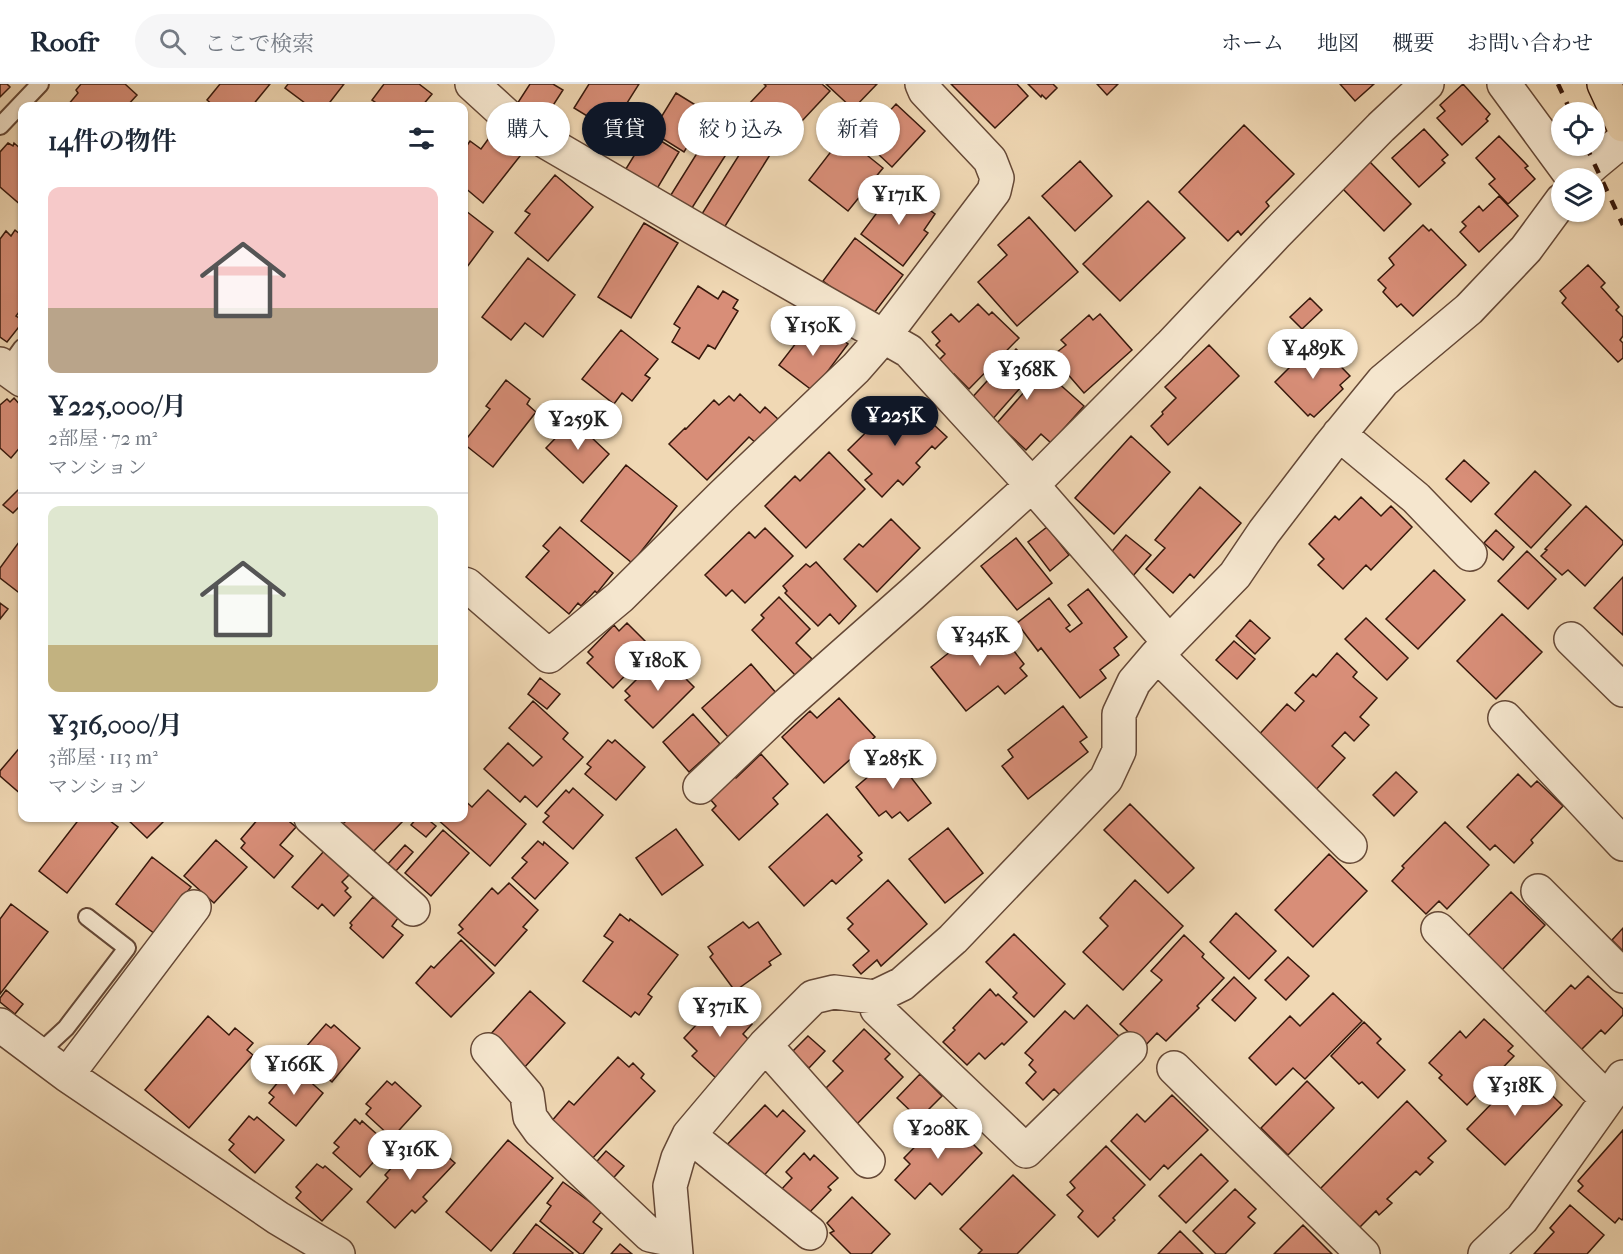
<!DOCTYPE html>
<html lang="ja">
<head>
<meta charset="utf-8">
<style>
	body { margin:0; font-family:"IM FELL French Canon","Noto Serif JP",serif; background:#f6f6f7; color:#1f2937; height:100vh; display:flex; flex-direction:column; font-size:22px; white-space:nowrap }
	* { box-sizing:border-box; margin:0 }
	p { font-size:20px; color:#747a83 }
	.icon { flex:none; width:33px; height:33px; fill:none; stroke:currentColor; stroke-width:2; stroke-linecap:round; stroke-linejoin:round }
	.map { position:relative; flex:1; overflow:hidden }
	.sheet { position:absolute; left:18px; top:18px; width:450px; height:720px; display:flex; flex-direction:column; background:#fff; border-radius:12px; box-shadow:0 2px 4px #0004 }
	.sheet>* { flex:none }
	.top-card { position:absolute; left:486px; top:18px; width:570px; height:54px; display:flex; gap:12px }
	.buttons { position:absolute; left:1551px; top:18px; display:grid; gap:12px }
	.buttons a { display:grid; place-items:center; width:54px; height:54px; border-radius:50%; background:#fff; box-shadow:0 2px 4px #0004; font-size:30px }
	.price { position:absolute; translate:-50% -51px; padding:0 14px; border-radius:21px; background:#fff; color:#222; font-size:20px; line-height:39px; filter:drop-shadow(0 2px 3px #0008) }
	.price::after { content:''; position:absolute; left:50%; top:36px; width:18px; height:14px; margin-left:-9px; background:inherit; clip-path:polygon(0 0,100% 0,50% 100%) }
	.price.active { background:#111827; color:#fff }
	ul { padding:0; list-style:none }
	li { display:grid; align-content:center; gap:12px; height:318px; padding:0 30px }
	li+li { border-top:2px solid #e0e1e3 }
	li span { display:grid; place-items:center; height:186px; border-radius:12px; color:#555 }
	li>.icon { margin-inline-start:auto }
	span .icon { width:108px; height:108px; fill:#fffc; stroke-width:1 }
	li b { font-size:26px }
	h2 { display:flex; justify-content:space-between; align-items:center; height:72px; padding:0 30px; font-size:26px }
	.tag { padding:0 21px; border-radius:27px; background:#fff; box-shadow:0 2px 4px #0004; font-size:21px; line-height:54px }
	.tag.active { background:#111827; color:#fff }
	header { display:flex; align-items:center; gap:36px; box-sizing:border-box; height:84px; padding:0 30px; background:#fff; border-bottom:2px solid #e0e1e3 }
	header strong { font-size:28px }
	nav { display:flex; gap:33px; margin-inline-start:auto; font-size:21px }
	.search { width:420px; height:54px; background:#f6f6f7; display:flex; align-items:center; gap:15px; box-sizing:border-box; padding:0 21px; border-radius:33px; color:#747a83; font-size:22px }
	.map>svg:first-child { display:block }
	.building { fill:#d88e78; stroke:#37180c; stroke-width:1.5 }
	.lines { fill:none; stroke-linecap:round; stroke-linejoin:round }
	.lane-casing { stroke:#654836; stroke-width:20 }
	.street-casing { stroke:#654836; stroke-width:36 }
	.primary-casing { stroke:#37180c; stroke-width:36 }
	.lane { stroke:#f5e6ce; stroke-width:16 }
	.street { stroke:#f5e6ce; stroke-width:33 }
	.primary { stroke:#f0d8b4; stroke-width:33 }
	.rail { stroke:#37180c; stroke-width:4.5; stroke-dasharray:10 10; stroke-linecap:butt }
</style>
</head>
<body>
<header>
<strong>Roofr</strong>
<div class="search"><svg class="icon" aria-label="search" viewBox="0 0 24 24"><circle cx="10" cy="10" r="6"/><path d="M15 15l6 6"/></svg>ここで検索</div>
<nav><a>ホーム</a><a>地図</a><a>概要</a><a>お問い合わせ</a></nav>
</header>
<div class="map">
<svg width="1623" height="1170" viewBox="0 0 1623 1170">
	<rect width="100%" height="100%" fill="#f0d8b4"/>
	<filter id="stains"><feTurbulence type="fractalNoise" baseFrequency=".00333" numOctaves="4"/><feColorMatrix values="0 0 0 0 .2 0 0 0 0 .09 0 0 0 0 .02 0 0 0 .5 -.17"/></filter>
	<radialGradient id="worn" r=".72"><stop offset=".6" stop-color="#630" stop-opacity="0"/><stop offset="1" stop-color="#630" stop-opacity=".3"/></radialGradient>
	<path class="building" d="M0,0H7L10,3L0,13Z
		M81,0H125L137,11L127,22H69L68,21L78,9L76,6Z
		M220,0H270L252,22H214L207,16Z
		M288,0H344L327,22H309L285,4Z
		M384,0H419L432,10L422,22H381L372,16Z
		M530,0H553L563,6L543,37L517,20Z
		M589,0H639L610,46L574,24Z
		M764,0H822L830,7L786,54L749,20L766,2Z
		M826,0H877L853,25Z
		M951,0H1017L1028,12L995,44Z
		M1028,0H1053L1057,4L1046,15L1042,11L1041,13Z
		M1097,0H1118L1107,11Z
		M1340,0H1374L1355,17Z
		M1463,0L1490,30L1486,35L1488,37L1462,61L1437,34L1445,27L1440,21Z
		M676,9L702,25L694,39L700,42L684,68L652,48Z
		M896,20L925,47L892,83L863,56Z
		M719,34L741,47L690,127L669,114Z
		M1244,41L1294,90L1266,118L1269,122L1241,151L1238,147L1228,157L1179,108Z
		M1424,45L1448,71L1442,76L1445,79L1419,103L1392,74Z
		M506,46L528,62L483,119L464,103V66L470,57L481,65L489,54L496,59Z
		M648,49L679,68L655,108L624,88Z
		M751,52L773,66L722,147L700,133Z
		M843,52L883,84L848,127L809,96Z
		M1499,52L1528,82L1525,84L1535,95L1508,120L1489,100L1495,95L1476,74Z
		M8,59L13,62L14,59L22,66V122L0,103V68Z
		M1080,77L1112,112L1075,147L1042,112Z
		M1369,77L1411,120L1384,147L1342,104Z
		M555,91L593,123L548,177L515,149L530,130L525,127Z
		M897,102L935,130L924,146L928,149L903,182L861,150Z
		M1499,112L1518,132L1479,168L1460,148L1466,142L1462,138L1479,122L1483,127Z
		M1148,117L1185,154L1120,217L1083,180Z
		M466,127L493,148L464,187V130Z
		M1029,133L1078,188L1017,242L978,198L1007,171L998,161Z
		M644,139L678,159L631,234L598,213Z
		M1423,141L1429,147L1431,145L1466,181L1413,232L1401,220L1397,223L1383,208L1386,204L1378,196L1394,181L1389,174Z
		M15,146L22,152V224L16,232L22,236V239L7,258L0,253V155L6,147L11,152Z
		M855,154L903,191L871,233L823,197Z
		M528,174L575,211L543,253L525,239L511,256L482,233Z
		M1588,181L1605,199L1601,203L1619,223L1616,226L1623,233V252L1620,256L1623,259V274L1618,278L1562,219L1566,214L1560,207Z
		M698,202L718,215L723,207L738,216L733,224L738,227L715,265L708,261L699,275L672,258L680,244L674,240Z
		M1310,214L1322,226L1302,245L1290,233Z
		M978,220L989,231L992,228L1019,254L969,305L954,290L950,293L936,279L945,270L936,261L940,257L932,248L951,230L959,238Z
		M1100,230L1132,266L1084,309L1052,272L1066,261L1061,256L1089,231L1093,236Z
		M810,241L825,252L829,246L848,260L813,307L779,281Z
		M621,246L658,275L645,291L650,294L632,317L622,309L614,320L582,295Z
		M1316,257L1350,292L1340,301L1343,305L1314,333L1310,330L1308,332L1275,298Z
		M1209,261L1239,292L1168,361L1151,342L1163,330L1162,328L1176,314L1165,303Z
		M1016,265L1031,278L1034,274L1049,287L1047,289L1084,322L1051,359L1041,350L1026,366L997,339L1025,307L1021,303L991,337L969,317Z
		M506,296L530,315L527,320L536,328L493,383L464,360V358L490,325L486,322Z
		M740,310L760,329L765,323L779,336L756,359L749,353L707,396L669,360L685,344L686,345L714,316L719,321L729,312L734,317Z
		M14,314L22,323V361L11,374L0,364V321L7,315L10,318Z
		M900,315L929,343L932,339L947,353L935,365L932,362L916,379L920,383L903,401L898,396L882,413L865,396L872,390L848,366Z
		M573,336L609,370L583,399L546,364Z
		M1131,352L1170,388L1114,450L1075,414Z
		M829,368L865,405L806,464L765,422L795,392L800,397Z
		M1464,376L1489,399L1471,418L1446,395Z
		M626,381L677,422L632,479L581,437Z
		M1535,387L1571,421L1531,464L1495,430Z
		M22,402V420L13,429L3,421Z
		M1200,403L1241,439L1194,494L1190,490L1173,509L1146,485L1165,464L1155,456Z
		M1361,413L1381,432L1391,422L1412,443L1371,486L1366,481L1343,505L1318,481L1324,475L1309,460L1335,432L1339,436Z
		M1586,422L1623,457V460L1585,502L1568,486L1562,491L1541,472L1547,466L1545,465Z
		M891,435L920,464L877,508L844,475L859,460L863,463Z
		M560,443L613,489L597,509L595,507L581,522L578,519L569,530L526,493L549,467L543,462Z
		M1047,443L1069,471L1050,487L1028,458Z
		M765,444L793,472L745,519L732,506L726,512L705,491L749,448L755,454Z
		M1496,446L1514,463L1503,476L1484,459Z
		M1126,451L1151,471L1126,500L1102,479Z
		M22,454V511L0,494V484Z
		M1016,454L1052,499L1017,526L981,482Z
		M1527,467L1556,495L1528,525L1498,497Z
		M816,478L856,522L839,540L830,530L818,542L785,509L787,507L783,502L806,480L810,483Z
		M1434,486L1465,516L1418,565L1386,535Z
		M1623,493V551L1594,524Z
		M1088,505L1127,553L1114,564L1119,571L1100,586L1106,594L1080,614L1041,564L1038,567L1017,539L1049,514L1070,541L1066,544L1070,548L1082,539L1068,521Z
		M779,513L810,545L796,559L812,575L795,591L752,546L764,534L761,531Z
		M0,519L8,525L0,535Z
		M1502,530L1542,568L1496,615L1457,577Z
		M1366,534L1408,574L1387,596L1345,555Z
		M990,536L1024,580L1020,584L1027,592L1005,610L998,602L966,627L931,583Z
		M1250,536L1270,554L1255,570L1236,552Z
		M627,539L652,564L613,604L587,579L593,573L588,568L614,541L619,547Z
		M1234,557L1255,575L1237,595L1216,576Z
		M1337,569L1357,588L1353,593L1377,614L1360,633L1369,641L1354,657L1345,648L1332,662L1345,674L1313,709L1255,655L1287,620L1295,627L1304,617L1295,609L1313,590L1316,593Z
		M666,575L694,603L653,644L625,616L630,612L625,607L654,578L659,583Z
		M751,580L777,610L728,653L702,624Z
		M540,594L560,610L547,625L528,610Z
		M839,614L875,653L824,699L782,653L810,627L817,634Z
		M533,617L568,649L563,655L583,673L537,723L525,712L520,718L484,685L508,659L533,682L542,673L509,644Z
		M1063,622L1087,653L1080,658L1088,668L1028,715L1002,682L1013,673L1008,666Z
		M693,630L720,660L689,688L663,658Z
		M608,656L612,659L615,656L645,683L616,716L585,690L591,683L587,680Z
		M22,661V711L0,692V687Z
		M892,669L931,719L908,737L900,728L892,734L886,727L879,732L856,703L870,691L868,688Z
		M761,670L788,700L773,714L778,720L739,756L712,726L716,722L704,708L728,686L736,694Z
		M1396,688L1417,708L1394,732L1373,711Z
		M1518,690L1531,703L1537,697L1563,722L1531,756L1533,759L1514,779L1495,761L1490,766L1467,743Z
		M573,704L603,731L573,765L543,738L549,732L545,729L566,706L569,709Z
		M488,706L526,740L490,782L436,734H464V716L472,723Z
		M1130,720L1194,784L1168,809L1104,746Z
		M827,730L862,769L858,772L862,776L836,800L832,796L804,822L769,783Z
		M80,734H106L118,743L67,809L39,787Z
		M126,734H167L147,754Z
		M259,734H278L281,736L285,734L296,743L280,761L293,772L274,794L241,764L245,759L241,755Z
		M341,734H397L402,738L371,770L341,741L345,738Z
		M417,734H426L436,742L426,753L411,741Z
		M1445,738L1489,781L1447,825L1439,817L1426,830L1392,797L1404,784L1402,782Z
		M948,744L983,789L945,819L909,775Z
		M676,745L703,781L662,811L636,774Z
		M443,746L469,769L431,812L405,789Z
		M216,756L247,783L214,819L184,792Z
		M538,757L543,761L544,758L568,779L535,815L512,794L527,778L522,774Z
		M405,761L413,768L395,788L387,781Z
		M324,767L350,790L342,798L348,804L345,807L351,813L334,832L322,820L318,825L292,803Z
		M1329,770L1367,807L1313,863L1275,826Z
		M152,773L191,803L155,850L116,820Z
		M888,796L927,840L881,882L877,876L861,890L853,881L869,867L848,845L853,840L847,834Z
		M1135,796L1183,842L1123,906L1083,868L1108,842L1100,834Z
		M509,799L538,826L523,843L527,846L495,882L458,849L463,845L459,841L492,804L498,810Z
		M1511,808L1545,841L1500,888L1466,854Z
		M373,813L398,834L392,842L403,851L383,874L350,844L352,841L350,839Z
		M11,820L48,848L0,910V835Z
		M1236,829L1276,867L1249,895L1210,858Z
		M620,830L629,837L630,835L678,871L648,910L652,913L639,931L635,928L631,933L583,897L613,858L604,852Z
		M743,838L749,844L758,838L781,870L769,878L771,881L735,907L710,873L713,870L708,863Z
		M1623,844V867L1612,856Z
		M1014,850L1065,900L1034,933L1013,913L1017,909L986,878Z
		M1184,851L1204,870L1202,873L1224,894L1197,922L1199,924L1166,957L1157,949L1144,963L1120,940L1162,896L1151,887Z
		M461,856L494,889L451,933L416,899L431,882L434,884Z
		M1288,873L1309,892L1286,916L1265,896Z
		M1588,892L1623,925V931L1605,950L1601,946L1577,970L1540,933L1571,901L1575,905Z
		M1234,893L1256,914L1235,937L1212,916Z
		M990,905L996,912L998,910L1027,938L1004,961L1002,959L985,975L979,969L967,981L943,958L955,946L953,944Z
		M6,906L23,920L15,930L0,918V914Z
		M530,907L565,939L523,985L488,953Z
		M1333,909L1362,937L1305,995L1293,984L1276,1001L1249,974L1290,932L1300,942Z
		M722,913L752,940L743,950L752,959L717,995L692,972L697,967L684,954Z
		M1087,921L1122,955L1064,1015L1054,1005L1043,1016L1026,999L1036,988L1029,981L1033,976L1025,969L1065,927L1074,935Z
		M208,932L229,951L235,944L253,959L247,966L253,971L189,1044L145,1006Z
		M1484,935L1513,962L1508,967L1514,972L1467,1021L1439,994L1442,991L1429,979L1460,947L1466,954Z
		M1364,938L1381,955L1377,959L1405,986L1378,1014L1362,998L1359,1000L1331,972Z
		M326,940L331,944L334,941L360,964L332,998L305,975L311,968L305,964Z
		M864,945L890,970L885,975L903,993L856,1041L822,1008L843,987L833,977Z
		M808,952L825,967L809,984L792,968Z
		M618,973L629,983L633,979L644,990L641,994L655,1007L591,1076L550,1039L569,1017L574,1021Z
		M289,985L294,990L297,986L323,1009L296,1042L269,1019L274,1013L269,1009Z
		M1525,985L1562,1021L1505,1081L1467,1045Z
		M920,990L942,1012L919,1035L897,1014Z
		M387,997L392,1001L395,998L421,1022L392,1054L366,1030L371,1024L366,1020Z
		M1307,997L1334,1024L1288,1071L1261,1044Z
		M1172,1011L1208,1046L1168,1085L1164,1081L1150,1096L1111,1057L1137,1030L1145,1038Z
		M1407,1017L1446,1057L1428,1074L1433,1078L1420,1091L1416,1087L1387,1115L1392,1119L1379,1131L1376,1127L1359,1144L1319,1106Z
		M765,1021L777,1033L783,1026L805,1047L756,1100L721,1067Z
		M249,1032L254,1036L257,1033L284,1056L255,1089L229,1066L234,1060L229,1056Z
		M945,1032L982,1069L942,1111L930,1099L915,1115L895,1096L910,1080L904,1074Z
		M355,1035L360,1040L362,1037L389,1061L360,1093L333,1069L339,1063L334,1059Z
		M1623,1046V1134L1622,1136L1619,1134L1615,1139L1578,1107L1583,1102L1578,1097Z
		M422,1050L455,1079L423,1113L427,1117L415,1129L412,1126L395,1144L367,1118L388,1094L385,1091Z
		M508,1056L553,1094L491,1167L446,1128Z
		M1106,1062L1145,1101L1113,1134L1115,1136L1098,1153L1078,1133L1083,1127L1067,1111L1075,1104L1070,1098Z
		M606,1067L624,1082L608,1100L591,1084Z
		M804,1069L810,1076L814,1071L838,1094L828,1103L831,1106L805,1133L779,1108L792,1094L786,1088Z
		M1201,1070L1228,1097L1186,1139L1159,1112Z
		M317,1080L323,1084L325,1082L352,1105L322,1137L296,1114L301,1108L296,1103Z
		M1013,1091L1055,1131L1017,1170H978L982,1166L960,1145Z
		M563,1098L602,1127L593,1138L602,1145L583,1170H580L540,1137L551,1122L547,1119Z
		M1235,1105L1256,1125L1248,1133L1255,1139L1225,1170H1216L1193,1147Z
		M852,1113L890,1150L871,1170H851L830,1149L834,1147L827,1139Z
		M1570,1121L1604,1151L1587,1170H1534L1554,1148L1550,1144Z
		M536,1140L573,1169L572,1170H513Z
		M1303,1141L1332,1170H1274Z
		M1180,1147L1203,1170H1158Z
		M620,1160L632,1170H611Z"/>
	<g class="lines">
		<defs>
			<path id="lane" d="M0,42L40,0
				M7,285L22,264
				M39,969L66,944L127,864L87,833"/>
			<path id="street" d="M472,0L517,41L692,143L909,267L1032,401L1169,558
				M1504,0L1573,94
				M1578,94L1594,80L1623,56
				M0,280L22,296
				M1339,350L1416,414L1470,470
				M464,500L467,501L549,572L620,513L722,412L856,284L884,252L994,107L997,94L990,76L925,7L922,0
				M1571,555L1623,606
				M1157,571L1350,762
				M1505,634L1623,760
				M700,703L783,624L912,510L1032,401L1170,262L1276,150L1381,43L1427,0
				M311,734L413,825
				M1538,807L1623,892
				M1438,845L1607,1015
				M875,913L877,925L1026,1067L1130,965
				M0,941L67,991L278,1134L338,1170
				M765,961L868,1077
				M488,966L527,1011L530,1033L540,1047L650,1151L674,1156
				M1174,984L1363,1170
				M67,991L194,823
				M689,1051L810,1149
				M676,1170L670,1102L678,1074L689,1051L765,961L813,913L834,908L875,913L902,900L953,855L1106,695L1119,667V630L1134,598L1157,571L1235,491L1264,448L1329,363L1383,297L1469,225L1526,165L1562,116
				M1485,1170L1522,1135L1623,993"/>
			<path id="primary" d="M1604,0L1623,41"/>
		</defs>
		<use href="#lane" class="lane-casing"/>
		<use href="#street" class="street-casing"/>
		<use href="#primary" class="primary-casing"/>
		<use href="#lane" class="lane"/>
		<use href="#street" class="street"/>
		<use href="#primary" class="primary"/>
		<path class="rail" d="M1558,0L1571,28
			M1586,62L1623,141"/>
	</g>
	<rect width="100%" height="100%" filter="url(#stains)"/>
	<rect width="100%" height="100%" fill="url(#worn)"/>
</svg>
<div class="buttons">
<a><svg class="icon" aria-label="locate" viewBox="0 0 24 24"><circle cx="12" cy="12" r="6"/><path d="M12 2v4M12 18v4M2 12h4M18 12h4"/></svg></a>
<a><svg class="icon" aria-label="layers" viewBox="0 0 24 24"><path d="M12 4l9 5-9 5-9-5zM3 14l9 5 9-5"/></svg></a>
</div>
<b class="price" style="left:899px;top:142px">¥171K</b>
<b class="price" style="left:813px;top:273px">¥150K</b>
<b class="price" style="left:1313px;top:296px">¥489K</b>
<b class="price" style="left:1027px;top:317px">¥368K</b>
<b class="price active" style="left:895px;top:363px">¥225K</b>
<b class="price" style="left:578px;top:367px">¥259K</b>
<b class="price" style="left:980px;top:583px">¥345K</b>
<b class="price" style="left:658px;top:608px">¥180K</b>
<b class="price" style="left:893px;top:706px">¥285K</b>
<b class="price" style="left:720px;top:954px">¥371K</b>
<b class="price" style="left:294px;top:1012px">¥166K</b>
<b class="price" style="left:1515px;top:1033px">¥318K</b>
<b class="price" style="left:938px;top:1076px">¥208K</b>
<b class="price" style="left:410px;top:1097px">¥316K</b>
<div class="top-card">
<a class="tag">購入</a>
<a class="tag active">賃貸</a>
<a class="tag">絞り込み</a>
<a class="tag">新着</a>
</div>
<section class="sheet">
<h2>14件の物件<svg class="icon" aria-label="filters" viewBox="0 0 24 24"><path d="M4 7h16M4 17h16"/><circle cx="9" cy="7" r="2"/><circle cx="15" cy="17" r="2"/></svg></h2>
<ul>
<li><span style="background:linear-gradient(#f6c9c9 65%,#b9a48a 0)"><svg class="icon" aria-label="home" viewBox="0 0 24 24"><path d="M3 11l9-7 9 7M6 9v11h12V9"/></svg></span><div><b>¥225,000/月</b><p>2部屋 · 72 m²</p><p>マンション</p></div></li>
<li><span style="background:linear-gradient(#dfe7d0 75%,#c2b280 0)"><svg class="icon" aria-label="home" viewBox="0 0 24 24"><path d="M3 11l9-7 9 7M6 9v11h12V9"/></svg></span><div><b>¥316,000/月</b><p>3部屋 · 113 m²</p><p>マンション</p></div></li>
</ul>
</section>
</div>
</body>
</html>
